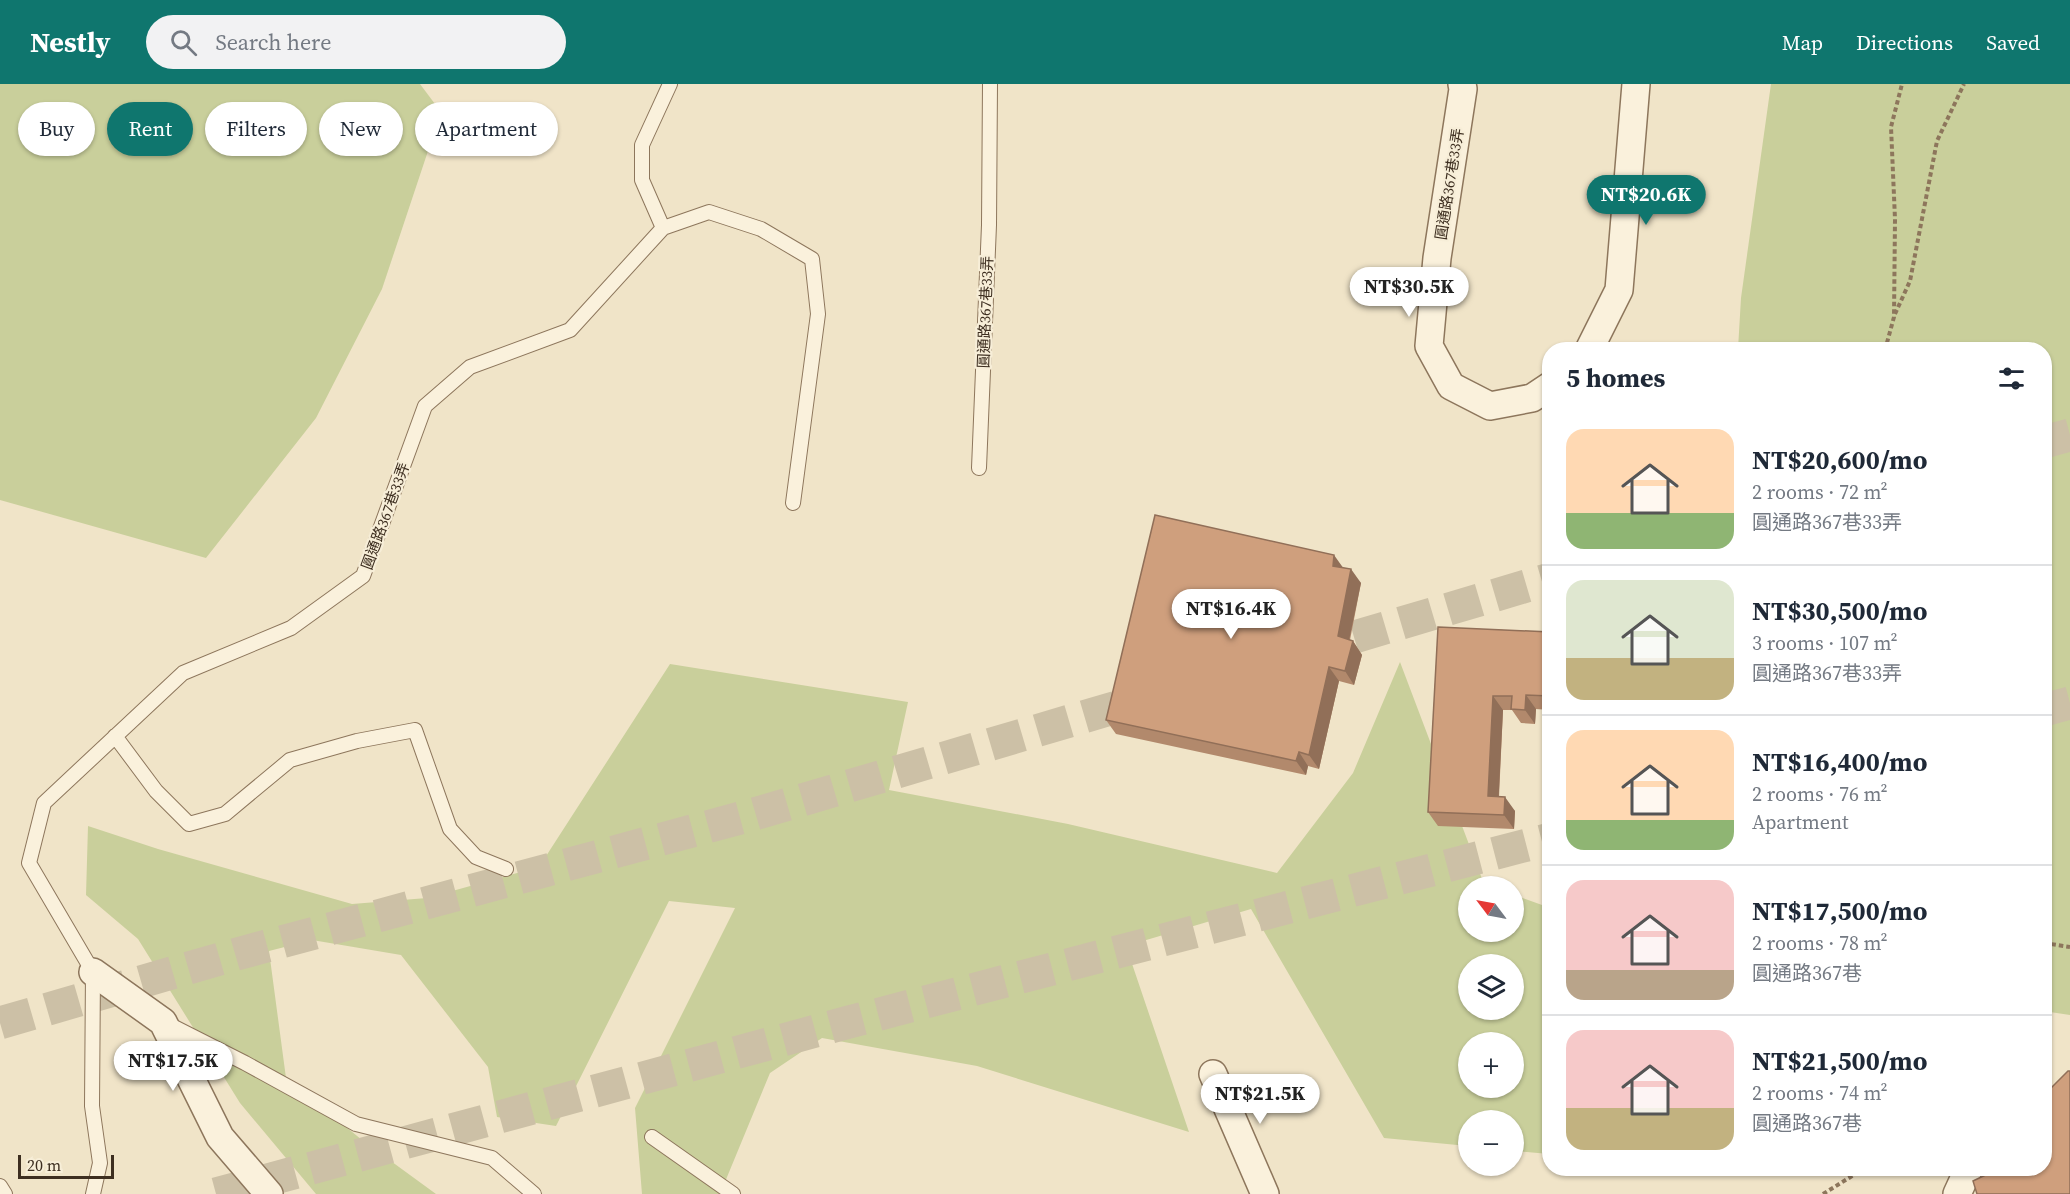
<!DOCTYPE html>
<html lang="en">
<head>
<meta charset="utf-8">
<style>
	body { margin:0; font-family:"Source Serif 4","Noto Sans TC",serif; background:#f2f2f3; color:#1f2937; height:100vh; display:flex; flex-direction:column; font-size:22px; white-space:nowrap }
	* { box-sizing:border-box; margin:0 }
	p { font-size:20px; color:#747a83 }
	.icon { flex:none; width:33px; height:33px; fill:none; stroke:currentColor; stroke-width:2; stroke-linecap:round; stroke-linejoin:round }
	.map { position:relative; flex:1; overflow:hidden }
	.panel { position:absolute; left:1542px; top:258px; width:510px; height:834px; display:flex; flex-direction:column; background:#fff; border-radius:24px; box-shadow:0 2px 4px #0004 }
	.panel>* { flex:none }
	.guide { position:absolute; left:18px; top:18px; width:570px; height:54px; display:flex; gap:12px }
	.needle { width:39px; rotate:302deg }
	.fabs { position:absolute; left:1458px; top:792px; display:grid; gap:12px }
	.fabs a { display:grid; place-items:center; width:66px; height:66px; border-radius:50%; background:#fff; box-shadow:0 2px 4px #0004; font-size:30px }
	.scale { position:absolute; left:18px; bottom:15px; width:96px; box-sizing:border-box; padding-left:6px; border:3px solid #3d2e20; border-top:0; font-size:16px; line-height:21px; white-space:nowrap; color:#3d2e20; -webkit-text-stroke:4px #f7eed8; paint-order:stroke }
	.price { position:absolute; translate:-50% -51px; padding:0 14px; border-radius:21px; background:#fff; color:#222; font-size:20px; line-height:39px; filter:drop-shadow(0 2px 3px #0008) }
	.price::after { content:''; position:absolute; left:50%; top:36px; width:18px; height:14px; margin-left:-9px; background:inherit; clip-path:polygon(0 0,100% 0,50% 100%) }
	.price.selected { background:#0f766e; color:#fff }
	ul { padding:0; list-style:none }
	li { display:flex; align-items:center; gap:18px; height:150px; padding:0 24px }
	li+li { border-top:2px solid #e0e1e3 }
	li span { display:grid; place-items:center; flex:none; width:168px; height:120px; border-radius:18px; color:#555 }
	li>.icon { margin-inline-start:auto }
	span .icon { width:72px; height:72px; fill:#fffc; stroke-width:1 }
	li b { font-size:26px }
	h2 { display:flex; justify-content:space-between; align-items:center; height:72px; padding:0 24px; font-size:26px }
	.chip { padding:0 21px; border-radius:27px; background:#fff; box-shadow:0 2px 4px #0004; font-size:21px; line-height:54px }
	.chip.selected { background:#0f766e; color:#fff }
	header { display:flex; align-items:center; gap:36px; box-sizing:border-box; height:84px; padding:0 30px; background:#0f766e; color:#fff }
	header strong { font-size:28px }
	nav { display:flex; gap:33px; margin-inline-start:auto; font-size:21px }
	.search { width:420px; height:54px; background:#f2f2f3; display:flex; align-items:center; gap:15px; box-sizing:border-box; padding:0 21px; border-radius:33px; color:#747a83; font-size:22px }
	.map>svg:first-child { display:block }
	.green { fill:#c9cf9b; fill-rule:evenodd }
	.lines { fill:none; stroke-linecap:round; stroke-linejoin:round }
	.highway-tunnel { stroke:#ccc0a6; stroke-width:33; stroke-dasharray:33 16; stroke-linecap:butt }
	.lane-casing { stroke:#8d765c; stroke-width:16 }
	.street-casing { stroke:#8d765c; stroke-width:30 }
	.path { stroke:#8d765c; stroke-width:4; stroke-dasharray:4.5 3; stroke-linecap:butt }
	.lane { stroke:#faf1dc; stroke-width:14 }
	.street { stroke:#faf1dc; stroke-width:27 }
	.wall { fill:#b2896c }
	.shaded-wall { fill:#916f58 }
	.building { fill:#cf9f7d; stroke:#916f58; stroke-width:1.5 }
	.labels { text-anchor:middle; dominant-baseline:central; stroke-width:4.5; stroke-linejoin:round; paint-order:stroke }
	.street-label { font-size:15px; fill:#3d2e20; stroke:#f7eed8 }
</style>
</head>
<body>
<header>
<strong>Nestly</strong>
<div class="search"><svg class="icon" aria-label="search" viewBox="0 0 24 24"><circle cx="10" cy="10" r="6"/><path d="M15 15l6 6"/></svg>Search here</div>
<nav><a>Map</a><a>Directions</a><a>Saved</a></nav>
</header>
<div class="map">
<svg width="2070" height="1110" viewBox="0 0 2070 1110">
	<rect width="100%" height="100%" fill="#f0e4c8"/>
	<path class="green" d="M0,0H420L441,28L382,205L316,334L206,474L0,416Z
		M1771,0H2070V931L2050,928L2044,931V266L1738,265L1741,214Z
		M1400,578L1484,800L1491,802H1468V848H1514V811L1542,821L1549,818V1070L1514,1067V1036H1468V1062L1384,1054L1251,825L1126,862L1189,1048L977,982L822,954L770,989L720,1110H642L635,1024L735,824L669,817L556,1042L497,1033L488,983L401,871L312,856L269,867L286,994L362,1056L436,1110H316L240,1019L138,855L86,811L88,742L158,765L352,820L427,814L539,783L670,580L908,618L889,706L1068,740L1277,789L1353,689ZM1468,880H1514V926H1468ZM1468,958H1514V1004H1468Z"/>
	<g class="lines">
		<path class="highway-tunnel" d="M2044,358L2070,351
			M1307,567L1550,495
			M2044,626L2070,619
			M0,939L237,870L751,731L1151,613
			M216,1110L849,938L1550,755"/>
		<defs>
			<path id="lane" d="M663,144L709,128L761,145L812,175L818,230L793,419
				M979,384L989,141L990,0
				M115,652L156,707L189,740L225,730L290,676L357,657L415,646L450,745L476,773L506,785
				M168,940L245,979L356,1040L492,1074L534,1110
				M652,1053L733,1110
				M0,1102L5,1110
				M93,1110L100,1079L92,1022L93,888L29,779L44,719L183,589L291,544L363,492L425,322L470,283L570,246L663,144L642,96V61L670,0"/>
			<path id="street" d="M1462,0L1463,5L1437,174L1429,262L1451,302L1490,322L1532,314L1550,302
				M1589,266L1619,206L1636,0
				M93,888L163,938L220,1053L269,1110
				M1213,990L1265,1110
				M1957,1110L1969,1084"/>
		</defs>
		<use href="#lane" class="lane-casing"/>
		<use href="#street" class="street-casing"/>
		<path class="path" d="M1895,230L1910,197L1937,57L1964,0
			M1885,266L1894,233L1895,135L1891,43L1902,0
			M2044,859L2070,863
			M1823,1110L1865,1084"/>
		<use href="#lane" class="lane"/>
		<use href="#street" class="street"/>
	</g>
	<path class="wall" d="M1343,484L1361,499L1350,556L1353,557L1362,571L1354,601L1339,597L1319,685L1308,682L1306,691L1116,650L1106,636Z
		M1438,543L1550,548V626L1536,625L1535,640L1521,639L1512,626H1503L1499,713L1515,727L1514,745L1438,742L1428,728Z"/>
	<path class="shaded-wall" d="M1334,471L1344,485L1333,482Z
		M1351,485L1361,499L1347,566L1338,552Z
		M1353,557L1362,571L1354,601L1345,587Z
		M1329,583L1339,597L1319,685L1309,671Z
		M1526,611L1536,625L1535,640L1525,626Z
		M1493,612L1503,626L1498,726L1488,712Z
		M1299,668L1308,682L1306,691L1296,677Z
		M1505,713L1515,727L1514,745L1504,731Z"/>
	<path class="building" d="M1155,431L1334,471L1333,482L1351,485L1338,552L1353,557L1345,587L1329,583L1309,671L1299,668L1296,677L1106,636Z
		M1438,543L1550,548V612L1526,611L1525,626L1511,625L1512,612H1493L1488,712L1505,713L1504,731L1428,728Z
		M2068,987H2070V1110H1977L1973,1097L2000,1084H2044V1011Z"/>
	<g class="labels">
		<g class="street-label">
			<text transform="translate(1449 100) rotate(-81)">圓通路367巷33弄</text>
			<text transform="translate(985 228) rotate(-88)">圓通路367巷33弄</text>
			<text transform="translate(385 432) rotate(-70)">圓通路367巷33弄</text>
		</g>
	</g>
</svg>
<div class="fabs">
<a><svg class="needle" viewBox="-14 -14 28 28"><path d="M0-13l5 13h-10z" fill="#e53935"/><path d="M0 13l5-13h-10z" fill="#747a83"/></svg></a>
<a><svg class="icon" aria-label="layers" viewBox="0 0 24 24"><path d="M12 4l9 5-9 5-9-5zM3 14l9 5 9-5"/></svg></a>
<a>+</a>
<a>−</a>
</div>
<div class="scale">20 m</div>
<b class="price selected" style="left:1646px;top:142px">NT$20.6K</b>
<b class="price" style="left:1409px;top:234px">NT$30.5K</b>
<b class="price" style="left:1231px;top:556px">NT$16.4K</b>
<b class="price" style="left:173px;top:1008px">NT$17.5K</b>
<b class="price" style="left:1260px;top:1041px">NT$21.5K</b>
<div class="guide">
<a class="chip">Buy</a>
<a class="chip selected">Rent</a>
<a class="chip">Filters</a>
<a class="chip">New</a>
<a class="chip">Apartment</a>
</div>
<section class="panel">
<h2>5 homes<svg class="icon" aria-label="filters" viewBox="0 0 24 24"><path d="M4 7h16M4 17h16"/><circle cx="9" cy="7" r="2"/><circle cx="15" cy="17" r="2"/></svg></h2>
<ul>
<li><span style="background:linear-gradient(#ffd9b3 70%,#8fb573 0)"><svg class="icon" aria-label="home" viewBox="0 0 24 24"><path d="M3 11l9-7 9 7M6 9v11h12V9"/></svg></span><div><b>NT$20,600/mo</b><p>2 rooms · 72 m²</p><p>圓通路367巷33弄</p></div></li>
<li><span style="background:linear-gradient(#dfe7d0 65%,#c2b280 0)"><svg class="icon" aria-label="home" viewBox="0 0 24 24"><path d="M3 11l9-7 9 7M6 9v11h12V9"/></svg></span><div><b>NT$30,500/mo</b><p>3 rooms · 107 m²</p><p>圓通路367巷33弄</p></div></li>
<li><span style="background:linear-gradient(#ffd9b3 75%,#8fb573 0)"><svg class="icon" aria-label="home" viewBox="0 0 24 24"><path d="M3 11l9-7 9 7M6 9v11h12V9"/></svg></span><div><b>NT$16,400/mo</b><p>2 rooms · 76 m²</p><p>Apartment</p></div></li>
<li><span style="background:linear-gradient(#f6c9c9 75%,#b9a48a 0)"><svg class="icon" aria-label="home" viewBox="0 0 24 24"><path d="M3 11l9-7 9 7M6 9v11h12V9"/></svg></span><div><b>NT$17,500/mo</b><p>2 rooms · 78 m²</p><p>圓通路367巷</p></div></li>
<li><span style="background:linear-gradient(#f6c9c9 65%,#c2b280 0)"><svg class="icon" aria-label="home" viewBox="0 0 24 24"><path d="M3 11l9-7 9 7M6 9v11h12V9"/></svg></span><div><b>NT$21,500/mo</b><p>2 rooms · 74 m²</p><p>圓通路367巷</p></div></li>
</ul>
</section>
</div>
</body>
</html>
